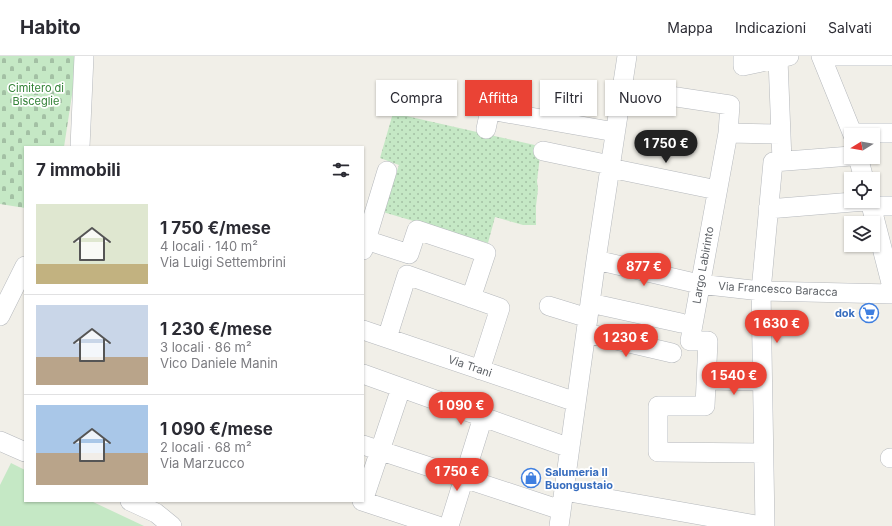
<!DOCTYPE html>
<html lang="it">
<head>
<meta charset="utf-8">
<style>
	body { margin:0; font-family:Inter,sans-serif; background:#f7f7f7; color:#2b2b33; height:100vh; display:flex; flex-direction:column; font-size:15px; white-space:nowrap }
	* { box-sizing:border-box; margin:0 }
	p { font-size:13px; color:#7c7c81 }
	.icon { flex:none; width:22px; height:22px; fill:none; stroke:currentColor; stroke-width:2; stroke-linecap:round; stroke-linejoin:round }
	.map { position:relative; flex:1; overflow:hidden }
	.sheet { position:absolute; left:24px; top:90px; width:340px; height:356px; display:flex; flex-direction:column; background:#fff; border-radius:0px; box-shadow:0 1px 3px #0004 }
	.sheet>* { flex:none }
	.banner { position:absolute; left:376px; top:24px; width:380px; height:36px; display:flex; gap:8px }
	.needle { width:26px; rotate:259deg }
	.fabs { position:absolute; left:844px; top:72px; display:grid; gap:8px }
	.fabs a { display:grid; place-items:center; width:36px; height:36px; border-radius:0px; background:#fff; box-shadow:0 1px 3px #0004; font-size:20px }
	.price { position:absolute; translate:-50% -34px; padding:0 9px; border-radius:14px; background:#ea4335; color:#fff; font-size:13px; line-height:26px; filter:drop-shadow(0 1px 2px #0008) }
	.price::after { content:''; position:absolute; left:50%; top:24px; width:12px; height:9px; margin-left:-6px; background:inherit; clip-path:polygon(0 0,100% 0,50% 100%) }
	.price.on { background:#222; color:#fff }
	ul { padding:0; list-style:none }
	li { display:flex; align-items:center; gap:12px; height:100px; padding:0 12px }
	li+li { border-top:1px solid #e1e1e2 }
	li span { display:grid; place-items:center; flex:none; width:112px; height:80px; border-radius:0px; color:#555 }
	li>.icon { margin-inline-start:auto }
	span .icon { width:48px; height:48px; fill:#fffc; stroke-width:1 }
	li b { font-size:17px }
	h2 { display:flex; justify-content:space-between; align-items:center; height:48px; padding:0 12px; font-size:17px }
	.tag { padding:0 14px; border-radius:0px; background:#fff; box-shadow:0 1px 3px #0004; font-size:14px; line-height:36px }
	.tag.on { background:#ea4335; color:#fff }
	header { display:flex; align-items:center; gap:24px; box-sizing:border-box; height:56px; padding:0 20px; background:#fff; border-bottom:1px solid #e1e1e2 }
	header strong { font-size:19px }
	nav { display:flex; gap:22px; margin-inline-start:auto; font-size:14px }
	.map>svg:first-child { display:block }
	.grass { fill:url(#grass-dots) }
	.cemetery { fill:url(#cemetery-stones) }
	.pitch { fill:#c5e8c5 }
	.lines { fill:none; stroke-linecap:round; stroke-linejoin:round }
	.minor-tunnel { stroke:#ccccc8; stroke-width:19; stroke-dasharray:19 10; stroke-linecap:butt }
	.minor-casing { stroke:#b5b8bc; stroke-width:20 }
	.minor { stroke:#fff; stroke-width:19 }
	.labels { text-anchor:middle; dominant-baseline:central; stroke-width:3.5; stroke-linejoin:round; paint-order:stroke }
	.park-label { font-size:11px; fill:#348238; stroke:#fff }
	.street-label { font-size:11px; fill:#5f6368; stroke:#fff }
	.shop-label { font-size:11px; font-weight:bold; fill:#366cbe; stroke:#fff; text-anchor:end }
</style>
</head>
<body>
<header>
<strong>Habito</strong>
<nav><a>Mappa</a><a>Indicazioni</a><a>Salvati</a></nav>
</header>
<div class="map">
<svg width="892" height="470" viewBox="0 0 892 470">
	<defs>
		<pattern id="grass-dots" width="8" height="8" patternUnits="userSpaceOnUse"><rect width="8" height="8" fill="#c5e8c5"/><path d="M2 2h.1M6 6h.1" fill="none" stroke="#a3c0a4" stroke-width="1.8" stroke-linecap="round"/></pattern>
		<pattern id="cemetery-stones" width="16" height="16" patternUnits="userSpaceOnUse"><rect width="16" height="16" fill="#c5e8c5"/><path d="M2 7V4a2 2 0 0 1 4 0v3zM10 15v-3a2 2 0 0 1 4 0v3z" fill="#a3c0a4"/></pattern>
	</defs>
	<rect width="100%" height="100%" fill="#f1efe8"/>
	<path class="grass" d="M393,57L539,90L540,100L537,125L538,133L536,150V169H523L495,161L488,187L383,156L399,109L380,102Z"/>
	<path class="cemetery" d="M0,0H78L64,91H25V152L0,148Z"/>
	<path class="pitch" d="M11,407L25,414V445H91L144,470H0V429Z"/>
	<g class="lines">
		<path class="minor-tunnel" d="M637,35L663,39"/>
		<defs>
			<path id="minor" d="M743,0V10L789,0
				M821,0L853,79
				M821,0H892
				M778,3L782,105
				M663,39L730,49L728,77L690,285H708L705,350H658V396L763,397
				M486,73L490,54L615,76
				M728,77L781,78
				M853,77H892
				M80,91L84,0
				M543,95L610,109
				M858,101L864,123
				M610,112L717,134
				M870,145L892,231
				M871,150H892
				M768,153L865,145
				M366,184L409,198L417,174L486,197L471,242
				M363,194L387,115
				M596,204L699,228L761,235L892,238
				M590,247L681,267
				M549,250L588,262
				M0,260L25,210
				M363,274L576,346
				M586,277L672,297
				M387,282L407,219L500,252L480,314
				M363,318L570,392
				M707,324L762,325
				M0,385L25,396
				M363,389L561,454
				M890,402H892
				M564,435L762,470
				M130,445L156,457L172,470
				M362,445L438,470
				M363,445L401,332
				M449,470L483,361
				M559,470L596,204L627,0
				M765,470L761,235L773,106L851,100"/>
		</defs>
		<use href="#minor" class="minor-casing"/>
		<use href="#minor" class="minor"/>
	</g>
	<defs>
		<symbol id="supermarket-ring" viewBox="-11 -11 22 22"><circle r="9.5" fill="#fff" stroke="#3f7fe0" stroke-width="1.5"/><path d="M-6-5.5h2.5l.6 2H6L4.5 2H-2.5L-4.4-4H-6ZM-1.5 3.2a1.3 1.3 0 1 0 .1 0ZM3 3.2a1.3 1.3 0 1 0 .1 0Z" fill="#3f7fe0"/></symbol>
		<symbol id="shop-ring" viewBox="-11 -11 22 22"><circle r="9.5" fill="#fff" stroke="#3f7fe0" stroke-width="1.5"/><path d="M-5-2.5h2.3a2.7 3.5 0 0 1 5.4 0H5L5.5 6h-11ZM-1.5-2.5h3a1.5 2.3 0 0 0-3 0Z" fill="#3f7fe0"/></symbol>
	</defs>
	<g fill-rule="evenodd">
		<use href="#supermarket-ring" x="858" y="246" width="22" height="22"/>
		<use href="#shop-ring" x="520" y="411" width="22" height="22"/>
	</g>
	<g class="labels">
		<g class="park-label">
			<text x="36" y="32">Cimitero di<tspan x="36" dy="13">Bisceglie</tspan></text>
		</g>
		<g class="street-label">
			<text transform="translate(703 209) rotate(-80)">Largo Labirinto</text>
			<text transform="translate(778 233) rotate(3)">Via Francesco Baracca</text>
			<text transform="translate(470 310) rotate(19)">Via Trani</text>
		</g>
		<g class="shop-label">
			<text x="855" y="257">dok</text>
			<text x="545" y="416" text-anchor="start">Salumeria Il<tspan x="545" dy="13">Buongustaio</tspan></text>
		</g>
	</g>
</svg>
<div class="fabs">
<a><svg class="needle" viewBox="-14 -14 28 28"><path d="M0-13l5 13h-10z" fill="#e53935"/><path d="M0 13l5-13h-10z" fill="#7c7c81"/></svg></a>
<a><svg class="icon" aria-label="locate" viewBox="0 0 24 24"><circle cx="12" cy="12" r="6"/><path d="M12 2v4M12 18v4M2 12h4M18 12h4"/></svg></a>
<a><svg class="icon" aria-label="layers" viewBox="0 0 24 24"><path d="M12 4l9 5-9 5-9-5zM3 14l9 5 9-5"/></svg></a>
</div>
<b class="price on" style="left:666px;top:108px">1 750 €</b>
<b class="price" style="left:644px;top:231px">877 €</b>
<b class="price" style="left:777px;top:288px">1 630 €</b>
<b class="price" style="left:626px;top:302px">1 230 €</b>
<b class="price" style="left:734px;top:340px">1 540 €</b>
<b class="price" style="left:461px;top:370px">1 090 €</b>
<b class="price" style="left:457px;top:436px">1 750 €</b>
<div class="banner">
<a class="tag">Compra</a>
<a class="tag on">Affitta</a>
<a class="tag">Filtri</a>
<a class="tag">Nuovo</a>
</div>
<section class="sheet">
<h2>7 immobili<svg class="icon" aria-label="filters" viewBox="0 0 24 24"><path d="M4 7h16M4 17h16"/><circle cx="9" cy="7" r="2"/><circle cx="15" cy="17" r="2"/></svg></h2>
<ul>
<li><span style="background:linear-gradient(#dfe7d0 75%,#c2b280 0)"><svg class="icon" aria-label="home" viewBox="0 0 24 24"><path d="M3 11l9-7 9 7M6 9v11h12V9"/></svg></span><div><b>1 750 €/mese</b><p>4 locali · 140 m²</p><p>Via Luigi Settembrini</p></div></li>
<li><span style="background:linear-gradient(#c9d6e8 65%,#b9a48a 0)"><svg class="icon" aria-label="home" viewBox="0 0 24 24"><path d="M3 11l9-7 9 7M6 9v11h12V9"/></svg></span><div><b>1 230 €/mese</b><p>3 locali · 86 m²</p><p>Vico Daniele Manin</p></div></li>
<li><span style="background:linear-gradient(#a9c7e8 60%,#b9a48a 0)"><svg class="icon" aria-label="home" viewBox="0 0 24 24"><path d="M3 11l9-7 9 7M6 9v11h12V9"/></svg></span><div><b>1 090 €/mese</b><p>2 locali · 68 m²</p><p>Via Marzucco</p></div></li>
</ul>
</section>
</div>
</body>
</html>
